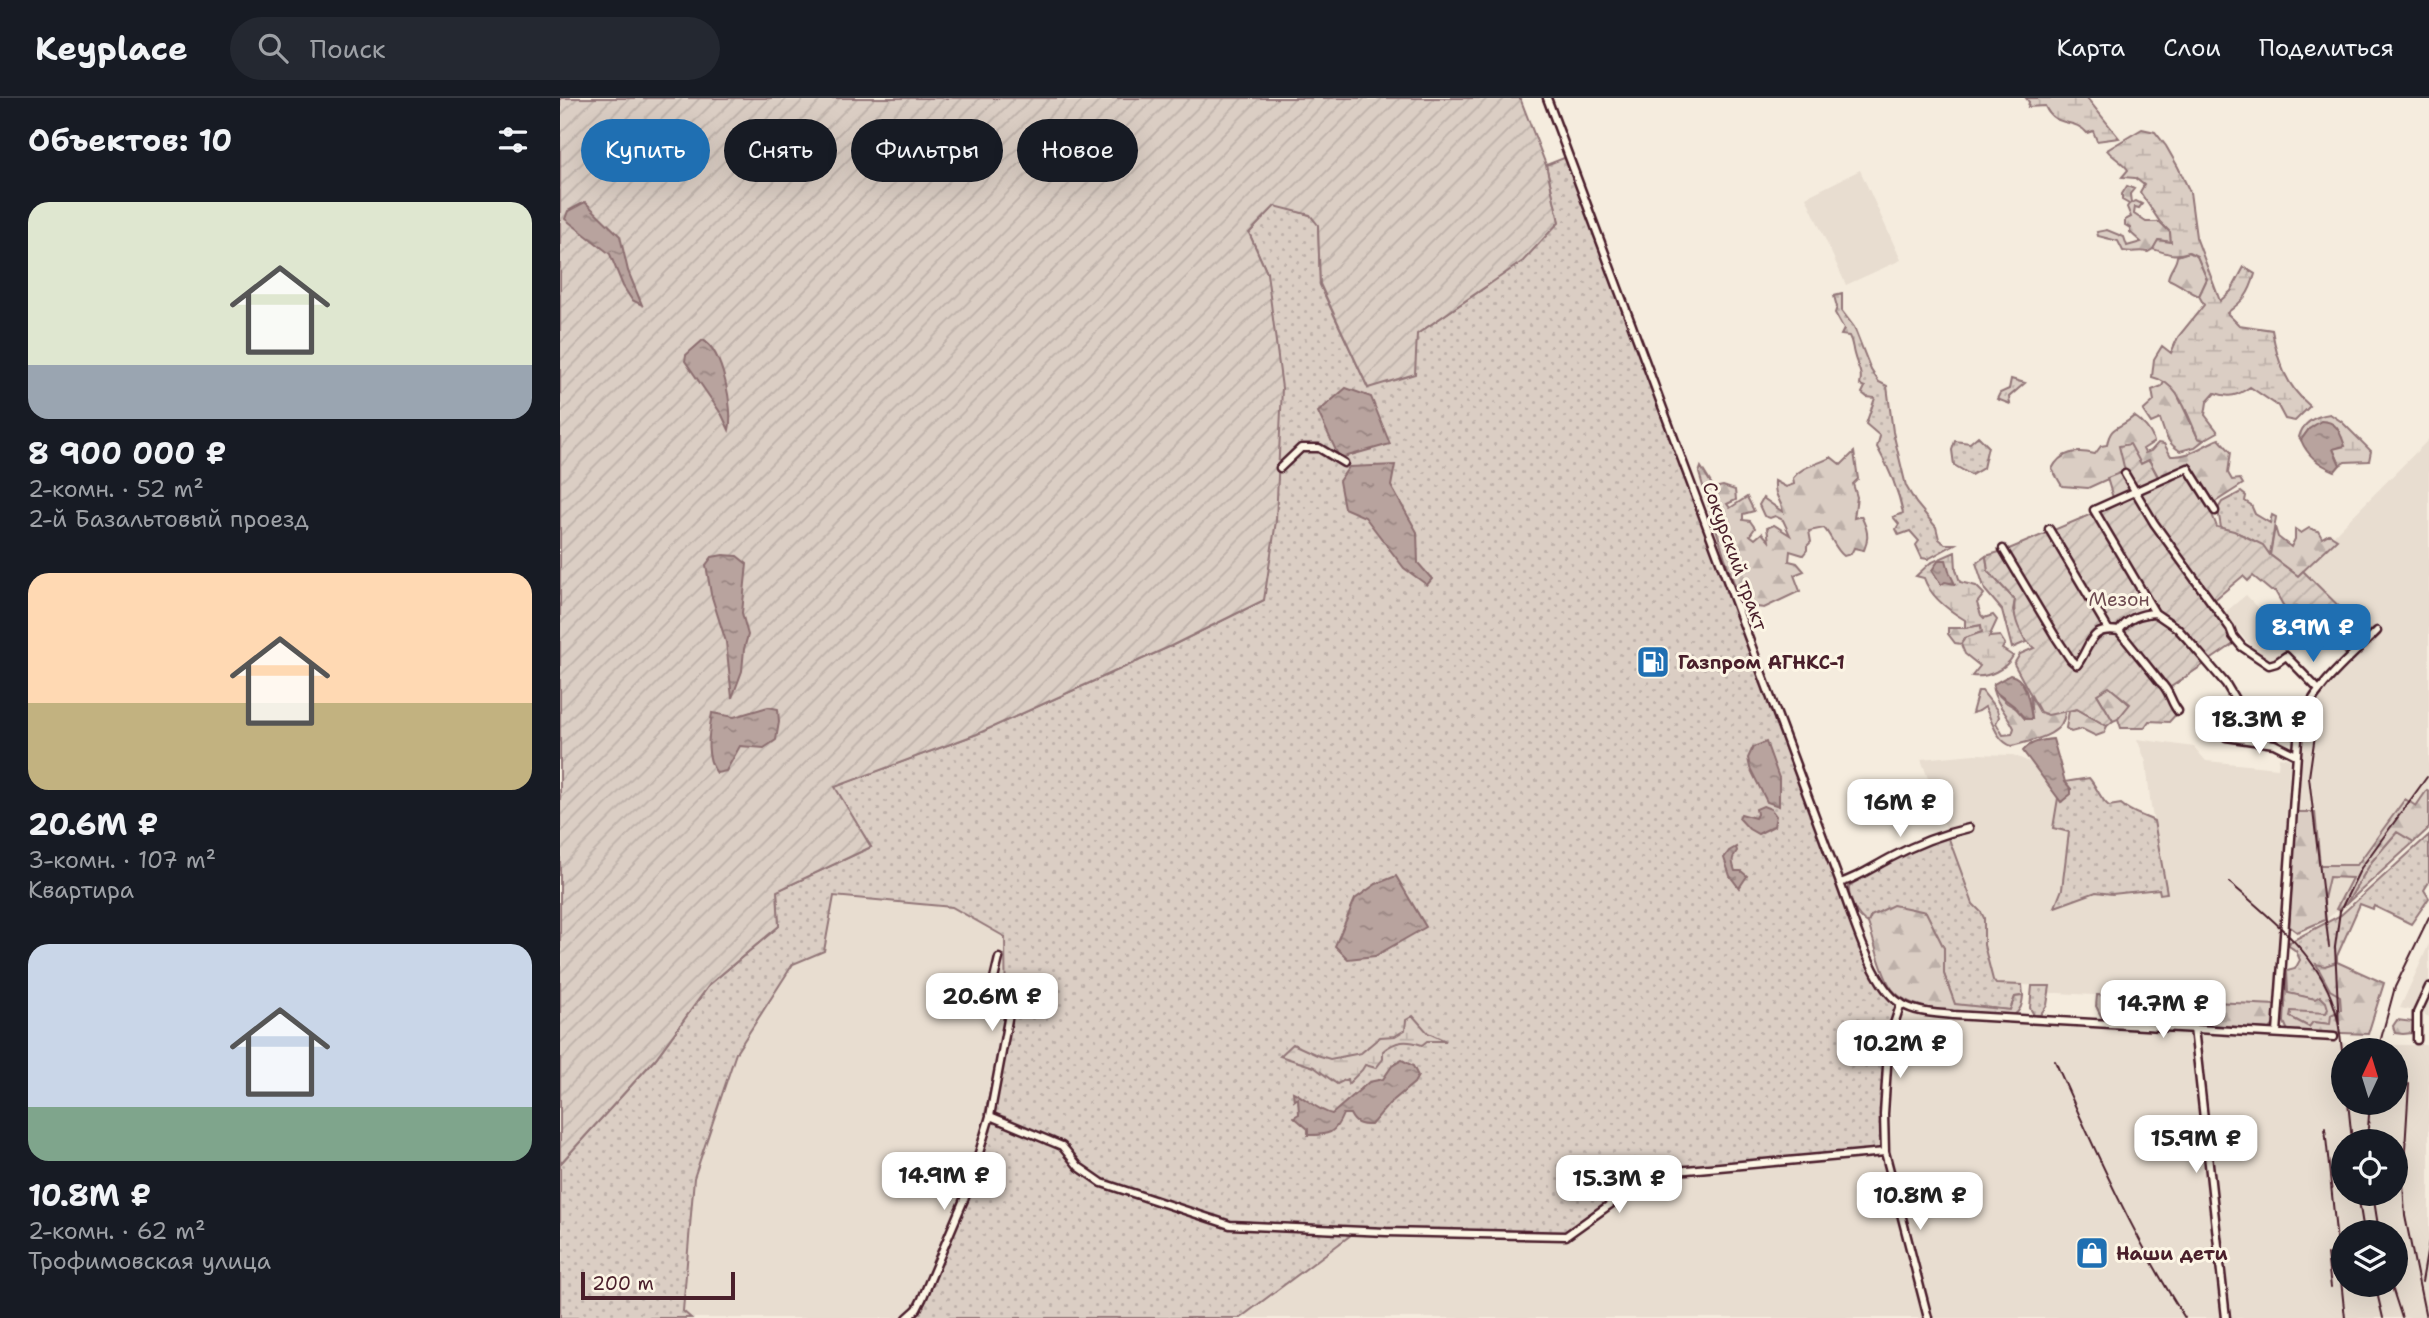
<!DOCTYPE html>
<html lang="ru">
<head>
<meta charset="utf-8">
<style>
	body { margin:0; font-family:"Shantell Sans",sans-serif; background:#242831; color:#f1f3f6; height:100vh; display:flex; flex-direction:column; font-size:26px; white-space:nowrap }
	* { box-sizing:border-box; margin:0 }
	p { font-size:23px; color:#9ea1a6 }
	.icon { flex:none; width:38px; height:38px; fill:none; stroke:currentColor; stroke-width:2; stroke-linecap:round; stroke-linejoin:round }
	.map { position:relative; flex:1; overflow:hidden }
	.side { display:flex; flex-direction:column; background:#171b24; width:560px }
	.side>* { flex:none }
	.banner { position:absolute; left:21px; top:21px; width:665px; height:63px; display:flex; gap:14px }
	.needle { width:46px; rotate:4deg }
	.controls { position:absolute; left:1771px; top:940px; display:grid; gap:14px }
	.controls a { display:grid; place-items:center; width:77px; height:77px; border-radius:50%; background:#171b24; box-shadow:0 7px 28px #0002; font-size:35px }
	.scale { position:absolute; left:21px; bottom:18px; width:154px; box-sizing:border-box; padding-left:7px; border:4px solid #4a1f2b; border-top:0; font-size:19px; line-height:24px; white-space:nowrap; color:#4a1f2b; -webkit-text-stroke:5px #fcf5e5; paint-order:stroke }
	.price { position:absolute; translate:-50% -60px; padding:0 16px; border-radius:14px; background:#fff; color:#222; font-size:23px; line-height:46px; filter:drop-shadow(0 2px 4px #0008) }
	.price::after { content:''; position:absolute; left:50%; top:42px; width:21px; height:16px; margin-left:-10px; background:inherit; clip-path:polygon(0 0,100% 0,50% 100%) }
	.price.current { background:#1f6fb2; color:#fff }
	ul { padding:0; list-style:none }
	li { display:grid; align-content:center; gap:14px; height:371px; padding:0 28px }
	li span { display:grid; place-items:center; height:217px; border-radius:21px; color:#555 }
	li>.icon { margin-inline-start:auto }
	span .icon { width:126px; height:126px; fill:#fffc; stroke-width:1 }
	li b { font-size:30px }
	h2 { display:flex; justify-content:space-between; align-items:center; height:84px; padding:0 28px; font-size:30px }
	.chip { padding:0 24px; border-radius:32px; background:#171b24; box-shadow:0 7px 28px #0002; font-size:24px; line-height:63px }
	.chip.current { background:#1f6fb2; color:#fff }
	header { display:flex; align-items:center; gap:42px; box-sizing:border-box; height:98px; padding:0 35px; background:#171b24; border-bottom:2px solid #363941 }
	header strong { font-size:33px }
	nav { display:flex; gap:38px; margin-inline-start:auto; font-size:24px }
	.search { width:490px; height:63px; background:#242831; display:flex; align-items:center; gap:18px; box-sizing:border-box; padding:0 24px; border-radius:38px; color:#9ea1a6; font-size:26px }
	main { display:flex; flex:1; min-height:0 }
	.map>svg:first-child { display:block }
	.built { fill:#e8ddd0; fill-rule:evenodd }
	.grass { fill:url(#grass-dots); stroke:#927678; stroke-width:2 }
	.forest { fill:url(#forest-firs); stroke:#927678; stroke-width:2 }
	.wetland { fill:url(#wetland-marsh); stroke:#927678; stroke-width:2 }
	.garden { fill:url(#garden-furrows); stroke:#927678; stroke-width:2 }
	.water { fill:url(#water-ripples); stroke:#8c6e70; stroke-width:2 }
	.lines { fill:none; stroke-linecap:round; stroke-linejoin:round }
	.minor-casing { stroke:#4a1f2b; stroke-width:11 }
	.minor { stroke:#fcf5e5; stroke-width:6 }
	.rail { stroke:#4a1f2b; stroke-width:2 }
	.labels { text-anchor:middle; dominant-baseline:central; stroke-width:6; stroke-linejoin:round; paint-order:stroke }
	.street-label { font-size:19px; fill:#4a1f2b; stroke:#fcf5e5 }
	.park-label { font-size:19px; fill:#6e4b51; stroke:#fcf5e5 }
	.poi-label { font-size:19px; font-weight:bold; fill:#4a1f2b; stroke:#fcf5e5; text-anchor:start }
</style>
</head>
<body>
<header>
<strong>Keyplace</strong>
<div class="search"><svg class="icon" aria-label="search" viewBox="0 0 24 24"><circle cx="10" cy="10" r="6"/><path d="M15 15l6 6"/></svg>Поиск</div>
<nav><a>Карта</a><a>Слои</a><a>Поделиться</a></nav>
</header>
<main>
<section class="side">
<h2>Объектов: 10<svg class="icon" aria-label="filters" viewBox="0 0 24 24"><path d="M4 7h16M4 17h16"/><circle cx="9" cy="7" r="2"/><circle cx="15" cy="17" r="2"/></svg></h2>
<ul>
<li><span style="background:linear-gradient(#dfe7d0 75%,#9aa5b1 0)"><svg class="icon" aria-label="home" viewBox="0 0 24 24"><path d="M3 11l9-7 9 7M6 9v11h12V9"/></svg></span><div><b>8 900 000 ₽</b><p>2-комн. · 52 m²</p><p>2-й Базальтовый проезд</p></div></li>
<li><span style="background:linear-gradient(#ffd9b3 60%,#c2b280 0)"><svg class="icon" aria-label="home" viewBox="0 0 24 24"><path d="M3 11l9-7 9 7M6 9v11h12V9"/></svg></span><div><b>20.6M ₽</b><p>3-комн. · 107 m²</p><p>Квартира</p></div></li>
<li><span style="background:linear-gradient(#c9d6e8 75%,#7fa58c 0)"><svg class="icon" aria-label="home" viewBox="0 0 24 24"><path d="M3 11l9-7 9 7M6 9v11h12V9"/></svg></span><div><b>10.8M ₽</b><p>2-комн. · 62 m²</p><p>Трофимовская улица</p></div></li>
</ul>
</section>
<div class="map">
<svg width="1869" height="1220" viewBox="0 0 1869 1220">
	<defs>
		<pattern id="grass-dots" width="8" height="8" patternUnits="userSpaceOnUse" patternTransform="scale(1.75)"><rect width="8" height="8" fill="#dbcec4"/><path d="M2 2h.1M6 6h.1" fill="none" stroke="#bdb0a9" stroke-width="1.8" stroke-linecap="round"/></pattern>
		<pattern id="forest-firs" width="22" height="20" patternUnits="userSpaceOnUse" patternTransform="scale(1.75)"><rect width="22" height="20" fill="#dbcec4"/><path d="M5 1l3.5 6h-7zM16 11l3.5 6h-7z" fill="#bdb0a9"/></pattern>
		<pattern id="wetland-marsh" width="20" height="14" patternUnits="userSpaceOnUse" patternTransform="scale(1.75)"><rect width="20" height="14" fill="#dbcec4"/><path d="M1 5h8M5 5V1M11 12h8M15 12V8" fill="none" stroke="#bdb0a9"/></pattern>
		<pattern id="garden-furrows" width="10" height="10" patternUnits="userSpaceOnUse" patternTransform="scale(1.75)"><rect width="10" height="10" fill="#dbcec4"/><path d="M-1 1l2-2M0 10L10 0M9 11l2-2" fill="none" stroke="#bdb0a9"/></pattern>
		<pattern id="water-ripples" width="26" height="14" patternUnits="userSpaceOnUse" patternTransform="scale(1.75)"><rect width="26" height="14" fill="#b8a39e"/><path d="M2 4q2-2 4 0t4 0M15 11q2-2 4 0t4 0" fill="none" stroke="#988481"/></pattern>
	</defs>
	<rect width="100%" height="100%" fill="#f5ecde"/>
	<filter id="ink" filterUnits="userSpaceOnUse"><feTurbulence type="fractalNoise" baseFrequency=".0143" numOctaves="2"/><feDisplacementMap in="SourceGraphic" scale="14" xChannelSelector="R" yChannelSelector="G"/><feConvolveMatrix kernelMatrix="1 2 1 2 8 2 1 2 1" color-interpolation-filters="sRGB"/></filter>
	<g filter="url(#ink)">
		<path class="built" d="M1300,72L1341,162L1286,187L1246,99Z
			M1869,341V693L1867,692L1856,708L1844,702L1797,767H1760L1755,714H1736L1742,629L1763,594L1813,542L1743,473L1777,441L1774,437Z
			M1686,497L1733,546L1712,565L1707,564L1662,517Z
			M1577,641L1634,649L1646,663L1718,670L1719,659L1730,661L1716,907L1497,895H1490L1489,888L1436,886L1433,883L1424,847L1421,814L1413,806L1361,661L1414,656L1453,657L1474,666L1498,700L1493,730L1509,734L1502,791L1496,809L1536,794L1552,796L1600,791L1607,794L1591,709L1586,664Z
			M1768,779H1792L1776,810L1778,812L1765,822L1764,801Z
			M274,798L392,809L445,839L446,923L425,1016L403,1094L365,1187L355,1207L340,1220H131L123,1213L134,1080L176,955L233,866L264,852Z
			M1869,846V919L1860,914L1840,910Z
			M1346,916L1375,920L1717,938L1799,947H1869V1220H1372L1329,1056L1334,936L1340,919ZM1783,952H1836V1004H1783ZM1783,1043H1836V1096H1783ZM1783,1134H1836V1186H1783Z
			M1317,1058L1325,1064L1363,1220H680L791,1137L1009,1142L1097,1078Z"/>
		<path class="grass" d="M1009,58L1313,871L1341,905L1331,935L1325,1054L1094,1075L1006,1138L792,1133L791,1137L680,1220H347L357,1211L408,1092L430,1018L425,1016L446,923L445,839L392,809L274,798L264,853L233,866L176,955L134,1080L123,1213L131,1220H0V1066L96,960L150,886L219,828L217,793L311,749L274,689L417,636L611,548L704,502L707,175L689,135L715,107L750,117L758,126L760,187L808,290L857,236L927,188L999,125L986,67Z
			M1282,196V213L1294,229L1311,272L1319,284L1327,288L1333,334L1346,388L1356,405L1376,429L1379,441L1385,446H1395L1368,461L1362,460L1356,447L1359,443L1350,433L1339,437L1336,431L1339,426L1333,419L1343,415C1338,391 1329,370 1317,349L1320,338L1306,326L1315,300L1307,299L1302,295L1305,289L1300,287C1303,273 1297,269 1294,256C1292,249 1293,245 1289,238L1281,237L1284,231L1275,215L1277,209L1274,198Z
			M1451,281L1465,285L1449,299L1450,306L1437,301L1440,295L1449,291Z
			M1418,338L1428,348L1423,370L1411,377L1394,367L1392,352L1395,343L1410,345Z
			M1681,394L1686,398L1685,403L1691,407L1695,416L1710,425L1712,417L1716,419L1710,457C1699,442 1680,435 1661,430L1658,411L1662,404Z
			M1426,458L1428,473L1455,502L1453,512L1466,544L1452,550L1442,512L1425,492L1416,465Z
			M1529,680C1537,689 1540,701 1549,708L1561,706C1571,715 1582,717 1594,723L1607,795L1600,796L1599,791L1552,796L1536,794L1495,809L1502,791L1509,734L1493,730L1498,700L1502,703L1511,691L1505,684Z
			M1837,734L1854,744L1786,806L1812,763Z
			M1869,737V784L1864,792L1869,800L1851,826L1814,808L1813,811L1800,806L1777,858V864L1765,868L1780,898L1781,912L1770,926L1753,924L1749,929L1730,919L1731,913H1740L1755,901L1727,895V873L1735,871L1740,862L1736,853L1729,848L1730,844L1781,817Z
			M1388,738L1413,806L1421,814L1424,820V847L1433,882L1436,886L1462,887L1463,898L1455,899L1450,912L1395,907L1384,876V850L1311,818L1308,825C1297,819 1288,801 1289,788L1336,759Z
			M1472,888H1490L1487,907L1480,917H1474L1470,910Z
			M1537,897L1617,902L1615,925L1542,920L1536,908Z"/>
		<path class="forest" d="M1567,88L1574,91L1570,96L1571,105L1576,103L1582,106L1579,110L1575,109L1574,116L1586,124H1600L1610,134L1611,144L1599,142L1593,151L1588,154C1579,152 1572,155 1563,153L1558,143L1538,138L1537,134L1547,132L1564,139L1567,148L1581,144L1570,134V130L1565,127V122L1571,119L1567,109L1569,106L1562,102V96Z
			M1629,154L1637,158L1647,181L1639,198C1627,193 1619,185 1608,181C1609,172 1617,166 1617,158Z
			M1605,282L1616,294L1638,340L1644,342L1635,349L1620,353C1606,344 1605,336 1600,321L1591,325L1583,313L1594,303L1592,292L1602,288Z
			M1574,318C1582,323 1592,334 1594,344L1583,351L1585,355L1591,353L1598,345L1604,346L1611,358C1631,359 1641,348 1659,341L1671,354L1668,375L1672,382L1680,381L1683,386L1655,404L1649,399L1630,368L1599,380L1589,362L1528,390L1502,388L1492,371C1501,353 1517,352 1535,356L1541,348L1547,347C1550,326 1561,331 1574,318Z
			M1294,354L1298,381L1293,386L1297,399L1294,420L1301,418C1307,430 1310,439 1304,452L1294,450L1291,456L1284,458C1275,451 1272,439 1264,430L1249,433L1251,444L1247,448V452L1243,457L1230,453L1229,463L1237,465L1244,473L1234,477L1240,493L1204,510L1182,507L1165,460L1139,375L1141,369L1154,390L1163,388L1175,392L1176,402L1167,406L1170,410L1187,399L1194,413L1183,416V422L1190,423L1195,430L1190,437L1195,441L1202,435L1209,443L1207,430L1214,427L1230,437L1223,422L1215,418L1210,420L1204,418L1199,407L1203,400L1223,414C1221,400 1214,400 1215,383L1226,389L1234,386L1233,380C1243,367 1258,367 1271,359L1281,367Z
			M1715,429L1718,439L1731,449L1735,441V431L1741,435L1749,430L1758,433L1762,440L1769,436L1777,441L1738,478L1710,457Z
			M1421,527L1422,534L1405,540L1401,546L1395,545L1388,536V530H1405Z
			M1549,588L1570,607L1558,621L1553,623L1537,596Z
			M1433,592L1447,605L1472,620L1470,597L1480,614H1505C1504,639 1471,642 1452,648C1436,643 1432,622 1425,609L1419,613L1412,615L1418,593H1422L1437,612L1439,619L1436,625L1443,637L1452,636L1454,630C1448,617 1436,606 1433,592Z
			M1517,611L1547,628L1544,635L1536,638L1522,631L1511,634L1506,630L1509,613Z
			M1867,692L1869,693V730L1854,744L1837,734L1812,763L1786,806L1778,812L1776,811L1792,780L1769,779L1764,801L1765,822L1737,834L1729,828L1736,714H1755L1760,767H1797L1845,701L1856,708Z
			M1333,807L1366,814L1384,850V876L1395,906L1450,912L1455,899L1463,898C1462,907 1461,912 1454,917C1421,914 1348,919 1330,888C1319,869 1315,845 1308,825L1311,818Z
			M1777,864L1824,885L1808,936L1728,933L1724,924L1727,873L1728,895L1755,901L1760,898L1766,904L1768,911L1766,915L1731,913L1730,919L1749,929L1753,924L1770,926L1771,917L1781,912L1780,898L1770,892L1756,866L1765,868Z
			M1632,903L1716,907V924L1710,931L1633,926L1631,923Z
			M1837,922L1853,924L1852,935L1843,936L1835,935L1833,928Z"/>
		<path class="wetland" d="M1466,0H1527L1559,40L1537,43L1533,33L1527,35C1514,19 1495,31 1485,8L1468,9L1469,4Z
			M1582,31L1595,34L1606,48L1618,69L1630,94L1636,139L1660,203L1671,193L1684,169L1695,176C1689,197 1684,202 1667,215L1679,227L1712,232C1717,262 1726,288 1750,308L1735,323L1725,321L1718,308L1690,289C1677,298 1670,300 1655,295L1647,304L1645,317L1658,334L1644,342L1638,340C1627,317 1620,285 1592,279L1594,261L1602,248L1611,255L1618,239L1644,207L1639,198L1647,181L1637,158L1629,154C1615,159 1608,156 1593,151L1598,142L1611,144L1610,134L1600,124L1580,94L1584,87L1575,80L1562,79L1568,72C1563,64 1553,60 1547,52Z
			M1770,316L1782,324L1811,353L1809,363L1785,364L1780,367L1773,351L1749,331L1741,342L1739,339C1743,324 1755,318 1770,316Z
			M1395,454L1396,471L1400,484L1416,488L1424,496L1417,505L1421,517L1424,520L1433,517L1437,522L1429,539L1440,538L1445,546L1442,551L1453,558C1445,572 1428,580 1412,578L1420,568L1405,556L1401,546L1405,540L1422,534L1421,527L1405,530V522C1388,512 1370,498 1364,480L1356,478L1370,465Z
			M853,918L868,935L886,943H867L862,947C847,942 836,942 823,953V961L816,970L805,967L802,972L788,986L787,981L777,986L754,969L720,958L733,946L757,957L770,961L801,955L820,939L835,938L845,932L846,922Z"/>
		<path class="garden" d="M0,0H960L986,67L999,124L963,163L857,236L855,276L808,290L760,186L758,127L750,117L715,108L689,135L707,175L722,290L716,423L704,502L611,548L417,636L275,689L311,749L217,793L219,828L150,886L96,960L0,1066Z
			M1570,346L1581,366L1589,362L1601,385L1627,374L1646,401L1657,429L1674,433L1703,447L1710,457L1738,478L1743,473L1806,535L1787,557L1736,508L1727,514L1715,493H1711L1693,478L1688,483L1683,478L1653,503L1675,545L1611,589L1615,605L1620,612L1609,624L1589,623L1584,630H1561L1558,621L1570,606L1549,589L1537,596L1553,623L1547,628L1517,611L1488,617L1480,614L1454,566L1460,556L1474,550C1460,540 1452,518 1455,502L1428,473L1426,458L1449,451L1539,413L1553,400L1547,380L1565,373L1559,348Z"/>
		<path class="water" d="M25,104L60,138L68,173L82,207L72,202L63,188L50,156L5,121L8,113Z
			M143,242C163,253 174,312 169,332L162,317L125,263L126,257Z
			M786,290L811,299L830,346L784,359L778,357L758,314Z
			M1761,323C1777,323 1780,334 1785,348L1773,351L1780,367L1775,373C1759,367 1747,357 1741,342L1749,331Z
			M835,367L831,388L857,434L858,465L872,481L867,487L844,470L805,419L784,410L779,383L789,369Z
			M163,457L177,458L187,466L182,515L188,537L184,551L182,573L172,600L166,544L151,496L146,467L152,459Z
			M1379,462H1386L1390,476L1395,486L1385,484L1381,487L1372,472Z
			M1450,577C1468,580 1469,606 1472,621H1465L1454,608L1433,592L1434,586Z
			M208,609L218,611L219,624L216,642L204,650L180,648L166,673L157,675C144,659 149,635 152,615L174,619Z
			M1493,641L1505,684L1511,691V696L1501,704L1463,653C1469,644 1482,642 1493,641Z
			M1206,644L1219,680V708L1207,704L1190,670L1188,660L1193,649Z
			M1203,708L1211,711L1216,718L1214,728L1198,736L1189,731L1179,720L1181,716L1195,720L1197,716L1196,711Z
			M1176,749L1177,753C1171,761 1172,764 1175,773H1181L1187,778L1179,790L1170,778L1164,760L1169,753Z
			M836,778L866,829L815,858L788,861L775,848L795,801L816,786Z
			M842,962L853,968L858,978L854,985L829,1006L811,1027C800,1027 795,1026 790,1016H783C775,1036 769,1037 748,1037V1031L734,1019L739,1016L738,1000L734,1003L733,994C746,1000 758,1013 772,1016L809,984L823,981L832,968Z"/>
		<g class="lines">
			<defs>
				<path id="minor" d="M987,0L1280,785C1292,816 1312,888 1340,905C1356,915 1375,915 1393,917L1774,939
					M720,370L741,350H759L784,365
					M1565,376L1594,425L1670,530L1673,538L1682,549L1709,567L1716,565L1726,558L1759,592
					M1655,413L1628,370L1534,412L1595,515L1617,530L1629,543L1666,586L1679,608V612L1667,631L1666,639L1714,646L1736,657
					M1489,431L1548,531
					M1443,451L1495,538L1511,562L1517,567C1531,548 1529,528 1559,533C1568,520 1580,516 1595,515
					M1559,533L1600,584C1610,592 1610,603 1618,613
					M1280,785C1299,779 1313,769 1330,760C1354,747 1382,736 1409,730
					M1341,905L1331,935L1327,968L1324,1016L1325,1054L1368,1220
					M1634,930L1666,1220
					M1717,935L1739,628C1751,591 1790,560 1817,533
					M1857,942V915L1869,889
					M430,1018L502,1048L519,1069L542,1085L670,1127L826,1134L1006,1138L1094,1075L1325,1054
					M347,1220L357,1211L362,1201L408,1092L430,1018L449,916L434,881L439,860"/>
			</defs>
			<use href="#minor" class="minor-casing"/>
			<use href="#minor" class="minor"/>
			<path class="rail" d="M1755,637L1749,679L1769,849
				M1669,784C1708,818 1758,856 1774,908C1780,925 1781,944 1783,962
				M1779,928L1775,849L1780,813L1801,770L1867,679
				M1818,952L1835,889L1869,819
				M1495,963C1534,1050 1573,1139 1625,1220
				M1849,986L1843,1084L1845,1118L1866,1220
				M1788,1004L1792,1043
				M1765,1030L1785,1220
				M1807,1043L1810,1004
				M1798,1096L1804,1134
				M1813,1096L1819,1134
				M1767,1156L1771,1189
				M1862,1184L1869,1143
				M1815,1186L1823,1220
				M1831,1186L1842,1220"/>
		</g>
	</g>
	<defs>
		<symbol id="fuel-square" viewBox="-11 -11 22 22"><rect x="-9" y="-9" width="18" height="18" rx="4" fill="#1f6fb2" stroke="#fcf5e5"/><path d="M-5.5-6h7V0h2V4h1.3V-2.5L3-4.5l.8-.8L6-3V5H2.5V1h-1V6h-7ZM-4.2-4.7v3.2H.2V-4.7Z" fill="#fff"/></symbol>
		<symbol id="shop-square" viewBox="-11 -11 22 22"><rect x="-9" y="-9" width="18" height="18" rx="4" fill="#1f6fb2" stroke="#fcf5e5"/><path d="M-5-2.5h2.3a2.7 3.5 0 0 1 5.4 0H5L5.5 6h-11ZM-1.5-2.5h3a1.5 2.3 0 0 0-3 0Z" fill="#fff"/></symbol>
	</defs>
	<g fill-rule="evenodd">
		<use href="#fuel-square" x="1074" y="545" width="38" height="38"/>
		<use href="#shop-square" x="1513" y="1136" width="38" height="38"/>
	</g>
	<g class="labels">
		<g class="street-label">
			<text transform="translate(1175 458) rotate(70)">Сокурский тракт</text>
		</g>
		<g class="park-label">
			<text x="1559" y="501">Мезон</text>
		</g>
		<g class="poi-label">
			<text x="1118" y="564">Газпром АГНКС-1</text>
			<text x="1556" y="1155">Наши дети</text>
		</g>
	</g>
</svg>
<div class="controls">
<a><svg class="needle" viewBox="-14 -14 28 28"><path d="M0-13l5 13h-10z" fill="#e53935"/><path d="M0 13l5-13h-10z" fill="#9ea1a6"/></svg></a>
<a><svg class="icon" aria-label="locate" viewBox="0 0 24 24"><circle cx="12" cy="12" r="6"/><path d="M12 2v4M12 18v4M2 12h4M18 12h4"/></svg></a>
<a><svg class="icon" aria-label="layers" viewBox="0 0 24 24"><path d="M12 4l9 5-9 5-9-5zM3 14l9 5 9-5"/></svg></a>
</div>
<div class="scale">200 m</div>
<b class="price current" style="left:1753px;top:566px">8.9M ₽</b>
<b class="price" style="left:1699px;top:658px">18.3M ₽</b>
<b class="price" style="left:1340px;top:741px">16M ₽</b>
<b class="price" style="left:432px;top:935px">20.6M ₽</b>
<b class="price" style="left:1603px;top:942px">14.7M ₽</b>
<b class="price" style="left:1340px;top:982px">10.2M ₽</b>
<b class="price" style="left:1636px;top:1077px">15.9M ₽</b>
<b class="price" style="left:384px;top:1114px">14.9M ₽</b>
<b class="price" style="left:1059px;top:1117px">15.3M ₽</b>
<b class="price" style="left:1360px;top:1134px">10.8M ₽</b>
<div class="banner">
<a class="chip current">Купить</a>
<a class="chip">Снять</a>
<a class="chip">Фильтры</a>
<a class="chip">Новое</a>
</div>
</div>
</main>
</body>
</html>
